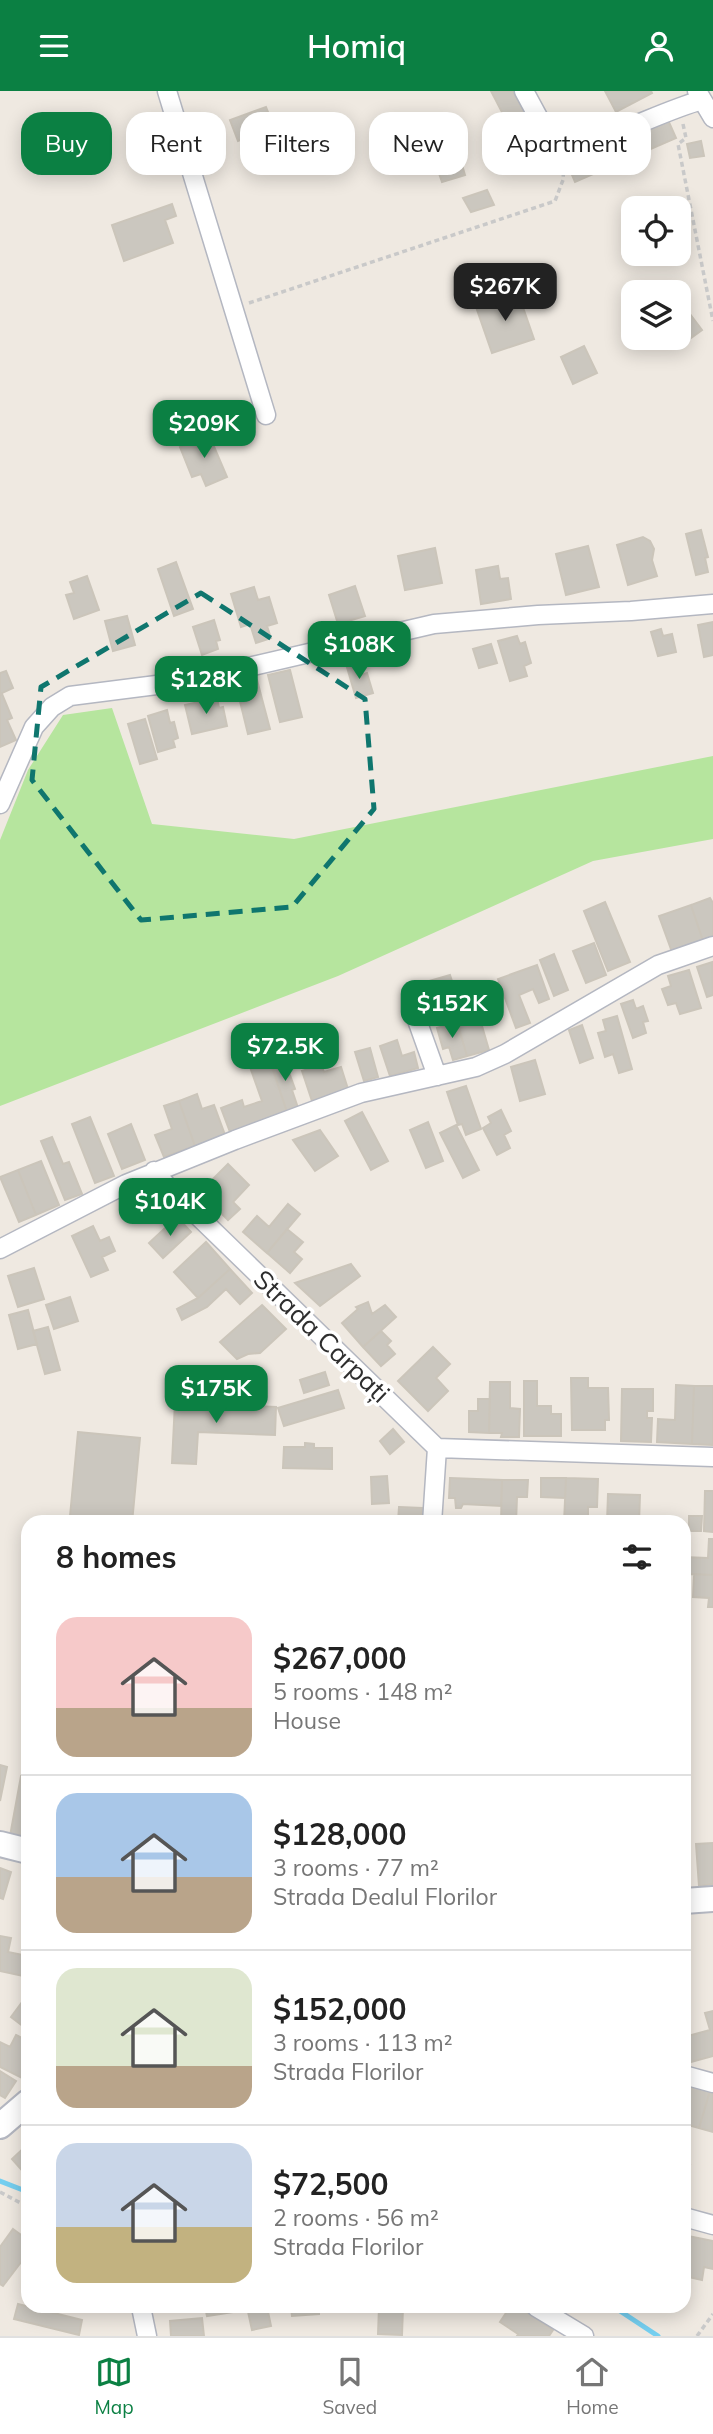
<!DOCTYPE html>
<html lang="en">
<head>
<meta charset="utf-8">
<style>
	body { margin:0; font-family:Mulish,sans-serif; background:#f6f6f6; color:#222; height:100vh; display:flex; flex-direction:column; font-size:26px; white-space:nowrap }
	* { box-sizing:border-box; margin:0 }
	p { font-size:23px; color:#767676 }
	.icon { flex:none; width:38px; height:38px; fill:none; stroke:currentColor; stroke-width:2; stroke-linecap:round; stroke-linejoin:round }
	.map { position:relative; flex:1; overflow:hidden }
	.sheet { position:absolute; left:21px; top:1424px; width:670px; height:798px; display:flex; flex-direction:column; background:#fff; border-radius:21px; box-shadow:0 4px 18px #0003 }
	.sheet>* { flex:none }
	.hud { position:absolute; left:21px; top:21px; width:672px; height:63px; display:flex; gap:14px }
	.buttons { position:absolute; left:621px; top:105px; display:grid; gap:14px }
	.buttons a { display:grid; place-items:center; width:70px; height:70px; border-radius:14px; background:#fff; box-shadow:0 4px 18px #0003; font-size:35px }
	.price { position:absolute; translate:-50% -60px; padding:0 16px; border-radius:14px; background:#0b8043; color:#fff; font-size:23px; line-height:46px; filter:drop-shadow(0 2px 4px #0008) }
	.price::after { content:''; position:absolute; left:50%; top:42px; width:21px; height:16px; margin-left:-10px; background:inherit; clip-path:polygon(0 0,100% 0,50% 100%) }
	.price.selected { background:#222; color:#fff }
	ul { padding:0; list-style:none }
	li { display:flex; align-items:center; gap:21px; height:175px; padding:0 35px }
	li+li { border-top:2px solid #e0e0e0 }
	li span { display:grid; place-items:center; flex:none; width:196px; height:140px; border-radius:21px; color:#555 }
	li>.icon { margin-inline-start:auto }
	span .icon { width:84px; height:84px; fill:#fffc; stroke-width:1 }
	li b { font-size:30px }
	h2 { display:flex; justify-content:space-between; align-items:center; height:84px; padding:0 35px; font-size:30px }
	.pill { padding:0 24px; border-radius:21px; background:#fff; box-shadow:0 4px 18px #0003; font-size:24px; line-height:63px }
	.pill.selected { background:#0b8043; color:#fff }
	header { display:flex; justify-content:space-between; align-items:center; height:91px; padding:0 35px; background:#0b8043; color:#fff; font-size:32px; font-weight:600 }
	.tabs { display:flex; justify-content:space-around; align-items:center; height:98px; border-top:2px solid #e0e0e0; background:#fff; font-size:19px; color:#767676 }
	.tabs a { display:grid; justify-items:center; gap:4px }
	.tabs .selected { color:#0b8043 }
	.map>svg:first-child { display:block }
	.green { fill:#b6e59e }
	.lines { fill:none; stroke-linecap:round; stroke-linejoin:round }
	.stream { stroke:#75cff0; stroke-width:5 }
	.building { fill:#cbc7bf; stroke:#cbc5ba; stroke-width:2 }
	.street-casing { stroke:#b4b7c1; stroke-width:21 }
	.secondary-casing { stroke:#b4b7c1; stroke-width:28 }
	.path { stroke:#c9c9c9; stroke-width:3.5; stroke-dasharray:5 3.5; stroke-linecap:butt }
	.street { stroke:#fff; stroke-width:18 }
	.secondary { stroke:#fff; stroke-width:24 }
	.marked { fill:none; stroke:#0f766e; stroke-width:5; stroke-dasharray:14 9; stroke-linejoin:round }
	.labels { text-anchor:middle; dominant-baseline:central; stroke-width:7; stroke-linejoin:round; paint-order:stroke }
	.street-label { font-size:26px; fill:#2e2e2e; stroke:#fff }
</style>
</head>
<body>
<header><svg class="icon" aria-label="menu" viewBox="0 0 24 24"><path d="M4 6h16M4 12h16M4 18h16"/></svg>Homiq<svg class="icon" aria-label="person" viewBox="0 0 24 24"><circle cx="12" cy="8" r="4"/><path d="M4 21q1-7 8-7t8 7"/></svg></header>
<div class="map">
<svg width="713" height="2245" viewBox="0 0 713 2245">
	<rect width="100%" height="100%" fill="#efe9e1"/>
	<path class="green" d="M112,617L152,733L294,748L713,665V748L593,770L338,885L0,1015V749L28,679L63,624Z"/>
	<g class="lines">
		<path class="stream" d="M0,2090L28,2101
			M614,2216L658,2245"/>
	</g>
	<path class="building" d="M491,0H513L537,45L519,54Z
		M605,0H651L652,2L616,21Z
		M266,16L274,36L238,50L230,29Z
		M668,29L676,47L575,91L567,72Z
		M701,50L704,65L690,67L687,53Z
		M457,57L465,84L442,91L433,65Z
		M487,99L494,114L471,121L463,107Z
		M172,113L176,125L165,129L173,152L124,170L112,134Z
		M518,202L534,248L492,262L476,216Z
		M690,223L702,239L684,252L679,245V231Z
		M584,255L597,282L573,293L561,266Z
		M209,344L227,386L206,395L201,383L192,386L180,356Z
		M701,439L708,466L705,467L708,481L696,484L686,443Z
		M643,446L650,450L654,458L652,469L657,485L628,494L617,454Z
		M588,455L599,496L566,504L556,463Z
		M435,457L442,492L405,499L398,465Z
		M176,471L193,518L174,525L158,478Z
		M498,475L500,488L508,487L511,508L481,513L476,479Z
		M87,485L99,519L74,528L66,504L74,502L70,491Z
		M355,495L365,525L338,533L329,504Z
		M254,496L258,509L269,506L277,532L267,535L271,547L256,552L250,533L241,536L231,503Z
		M127,525L135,554L113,560L105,530Z
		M214,529L220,549L216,550L218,558L202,564L193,536Z
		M713,531V564L704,566L698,534Z
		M661,538L663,545L672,543L676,561L658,565L651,541Z
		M517,545L520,553L525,551L531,572L524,575L527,585L510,590L498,550Z
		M491,553L497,572L479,577L473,558Z
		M357,570L361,584L367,582L373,602L356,607L346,573Z
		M290,579L302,626L280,631L268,584Z
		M6,580L13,597L0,603V582Z
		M257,589L270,638L248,643L236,594Z
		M2,603L12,627L7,629L16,649L0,656V604Z
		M217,607L219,617L223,616L227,635L192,643L185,614Z
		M167,619L170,632L174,631L178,647L173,649L175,656L158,661L148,625Z
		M145,628L157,668L140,673L128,633Z
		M710,807L713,812V846L703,850L691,814Z
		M605,811L630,871L608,880L584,820Z
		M691,814L703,850L672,861L659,825Z
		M594,852L606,884L586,892L573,860Z
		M554,863L568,899L554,905L540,869Z
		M712,871L713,904L707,906L697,876Z
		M537,874L549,908L539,912L533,898L519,904L530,932L516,937L498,888Z
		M689,879L701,917L680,923L676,912L668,914L662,898L671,895L668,885Z
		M450,884L456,902L424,912L419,893Z
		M633,909L636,918L643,915L648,930L643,931L646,942L633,947L621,913Z
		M475,911L489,959L467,965L453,917Z
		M617,925L632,978L619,982L613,963L605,966L598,942L606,940L603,929Z
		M457,931L467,965L453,969L449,956L443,958L437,937Z
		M582,934L593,967L580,972L569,939Z
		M397,949L402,965L414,961L418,977L390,985L380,955Z
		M370,957L378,986L364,990L355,961Z
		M283,965L295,998L292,999L298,1017L287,1021L270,970Z
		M535,969L545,1003L520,1010L511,976Z
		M270,970L287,1021L230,1041L221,1017L242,1009L244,1016L262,1010L250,976Z
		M321,974L324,981L341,976L348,998L312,1010L302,980Z
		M466,995L481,1038L466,1044L462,1033L458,1034L447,1001Z
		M197,1003L202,1018L214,1014L225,1044L195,1055L179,1010Z
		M179,1010L195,1055L164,1066L155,1044L172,1038L164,1015Z
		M501,1019L511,1040L504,1044L510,1057L497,1064L483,1037L491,1032L488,1026Z
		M362,1021L388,1070L371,1079L345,1030Z
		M90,1026L114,1085L95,1092L72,1033Z
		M428,1031L443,1070L426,1077L410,1039Z
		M131,1033L145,1069L122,1078L108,1043Z
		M456,1034L479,1079L463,1087L440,1042Z
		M320,1039L338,1065L315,1080L293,1049Z
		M52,1046L63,1073L69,1071L82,1103L65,1109L41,1050Z
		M41,1070L59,1114L36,1124L18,1079Z
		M228,1073L249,1094L233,1111L240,1118L228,1129L206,1107L212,1100L206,1095Z
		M18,1079L36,1124L19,1131L0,1086Z
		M288,1113L300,1123L267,1162L243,1141L257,1125L269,1136Z
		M177,1126L191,1141L163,1167L149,1152Z
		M93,1135L100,1150L109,1146L115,1160L102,1166L108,1179L91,1186L72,1145Z
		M287,1138L303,1151L294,1161L302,1168L290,1182L267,1162Z
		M206,1151L230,1178L198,1207L174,1181Z
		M351,1173L360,1185L320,1215L295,1192Z
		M34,1177L44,1208L18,1216L8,1185Z
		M230,1178L252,1202L240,1213L226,1198L207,1216L182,1229L177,1218L198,1207Z
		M70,1206L78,1230L54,1238L46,1214Z
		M368,1211L372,1223L385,1214L396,1226L363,1256L342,1232L358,1218L356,1216Z
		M262,1214L286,1238L260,1262L248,1263L237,1268L220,1251Z
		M28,1219L37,1253L18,1258L9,1224Z
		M48,1236L60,1279L45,1283L33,1240Z
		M381,1240L391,1250L387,1254L395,1263L381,1275L363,1256Z
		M433,1256L450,1273L436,1287L448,1300L428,1320L398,1290Z
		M325,1281L329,1294L304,1302L300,1289Z
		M571,1287H588V1297H608L609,1329H605V1339H572Z
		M524,1290H537V1315H551V1323H561V1345H524Z
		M490,1291H510V1317L520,1318L519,1346H501L502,1342H489Z
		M676,1294L694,1295L692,1353L657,1351L658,1328L675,1329Z
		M694,1295H713V1354L692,1353Z
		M622,1298H653V1320H647V1327H652L651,1351L621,1350Z
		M338,1299L344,1317L284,1335L278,1317Z
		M478,1308H490L489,1342L469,1341V1320H478Z
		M175,1311L276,1316L275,1344L198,1341L196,1373L172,1372Z
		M393,1338L404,1351L390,1363L380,1350Z
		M78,1341L140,1347L132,1432H98L99,1428L70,1425Z
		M305,1352L314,1353V1357H332V1378L283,1377L284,1356H305Z
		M387,1385L389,1412L372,1413L371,1386Z
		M450,1387L502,1389L501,1415L463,1413L461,1417H456L455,1407H449Z
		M541,1387H566L565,1407L541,1406Z
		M566,1387L598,1388L597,1416H588V1432H564Z
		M502,1389H528L527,1406H517L516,1432H501Z
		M705,1400H713V1441L704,1440Z
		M608,1403L640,1404L639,1432H607Z
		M399,1416L422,1417L421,1432H367V1429L398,1431Z
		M689,1425H702L701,1440H689Z
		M709,1448H713V1484L684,1483V1466L708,1467Z
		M694,1483L713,1484V1516H708L709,1507L693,1506Z
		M684,1586H690L688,1632H684Z
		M0,1674L7,1676L0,1710Z
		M21,1685L28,1687V1748L10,1745Z
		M713,1752V1793L699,1795L696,1753Z
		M684,1776H688L690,1795H684Z
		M0,1777L11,1781L3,1808L0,1807Z
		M0,1845L11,1847L8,1861L28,1865V1886L0,1880Z
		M28,1903V1939L11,1926Z
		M713,1920V1965L684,1973V1946L710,1939L705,1922Z
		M16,1944L28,1950L26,1989L0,1976V1951L10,1956Z
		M0,1980L16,1990L5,2007L0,2004Z
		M684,1992L710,2000L699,2037L684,2033Z
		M710,2000H713V2041L699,2037Z
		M28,2053V2084L27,2085L12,2068Z
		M684,2073L690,2074L684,2096Z
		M13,2138L28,2149V2162L3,2195L0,2193V2156Z
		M688,2145L713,2150V2178L704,2176L702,2189L684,2185V2165Z
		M18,2213L82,2229L79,2244L14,2228Z
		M205,2216H239L240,2220L207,2225Z
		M247,2216H267L271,2235L252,2239Z
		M291,2216H319V2223L292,2225Z
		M379,2216H403L402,2244L378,2243Z
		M510,2216H519L553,2239L549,2245H517L518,2243L500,2231Z
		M202,2227L204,2245H171L170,2230Z"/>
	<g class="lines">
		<defs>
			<path id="street" d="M167,0L266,324
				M524,0L543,35L565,55C612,49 656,22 702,9
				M697,0L713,27
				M0,713L34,636L52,616L70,605L188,590L434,533L538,524L631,520L713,513
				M417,929L437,985
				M154,1080L167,1095L437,1357
				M0,1158L126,1093L235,1049L361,1002L476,976L505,963L658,874L713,855
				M437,1357L713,1366
				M432,1432L437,1357
				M684,1984L713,1992
				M684,2126L713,2134
				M141,2216L147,2245
				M536,2216L584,2245"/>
			<path id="secondary" d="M0,1753L28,1760
				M684,1810L713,1808
				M0,2035L28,2011"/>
		</defs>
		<use href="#street" class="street-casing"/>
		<use href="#secondary" class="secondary-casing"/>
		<path class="path" d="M683,33L686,47L678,53L713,230
			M249,212L555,110L563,89L564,71
			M0,2101L28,2116
			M697,2245L713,2223"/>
		<use href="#street" class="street"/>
		<use href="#secondary" class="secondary"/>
	</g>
	<path class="marked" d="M201,502L365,608L374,718L292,816L141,829L32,689L41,596Z"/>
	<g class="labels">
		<g class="street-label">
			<text transform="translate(322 1245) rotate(44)">Strada Carpați</text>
		</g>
	</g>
</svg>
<div class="buttons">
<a><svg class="icon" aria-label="locate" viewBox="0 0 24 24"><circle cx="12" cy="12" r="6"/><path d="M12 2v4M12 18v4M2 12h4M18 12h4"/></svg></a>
<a><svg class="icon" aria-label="layers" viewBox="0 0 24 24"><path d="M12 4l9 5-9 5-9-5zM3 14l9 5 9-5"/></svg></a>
</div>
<b class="price selected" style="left:505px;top:232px">$267K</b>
<b class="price" style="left:204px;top:369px">$209K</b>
<b class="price" style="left:359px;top:590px">$108K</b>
<b class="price" style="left:206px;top:625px">$128K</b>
<b class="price" style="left:452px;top:949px">$152K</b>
<b class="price" style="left:285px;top:992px">$72.5K</b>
<b class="price" style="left:170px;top:1147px">$104K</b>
<b class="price" style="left:216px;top:1334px">$175K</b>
<div class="hud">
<a class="pill selected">Buy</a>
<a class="pill">Rent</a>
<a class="pill">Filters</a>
<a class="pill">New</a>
<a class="pill">Apartment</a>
</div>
<section class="sheet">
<h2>8 homes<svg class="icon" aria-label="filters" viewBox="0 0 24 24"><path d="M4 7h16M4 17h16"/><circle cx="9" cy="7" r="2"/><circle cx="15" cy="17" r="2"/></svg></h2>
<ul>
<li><span style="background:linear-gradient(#f6c9c9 65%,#b9a48a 0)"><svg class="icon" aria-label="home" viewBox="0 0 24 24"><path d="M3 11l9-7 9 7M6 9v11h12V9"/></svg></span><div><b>$267,000</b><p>5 rooms · 148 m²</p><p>House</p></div></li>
<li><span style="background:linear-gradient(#a9c7e8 60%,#b9a48a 0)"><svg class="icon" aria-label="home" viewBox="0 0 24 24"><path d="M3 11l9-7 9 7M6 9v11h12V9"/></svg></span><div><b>$128,000</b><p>3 rooms · 77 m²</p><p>Strada Dealul Florilor</p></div></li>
<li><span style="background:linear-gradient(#dfe7d0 70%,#b9a48a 0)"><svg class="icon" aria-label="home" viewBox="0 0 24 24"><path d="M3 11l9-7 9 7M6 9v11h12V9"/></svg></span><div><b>$152,000</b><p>3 rooms · 113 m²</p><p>Strada Florilor</p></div></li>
<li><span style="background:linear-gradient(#c9d6e8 60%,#c2b280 0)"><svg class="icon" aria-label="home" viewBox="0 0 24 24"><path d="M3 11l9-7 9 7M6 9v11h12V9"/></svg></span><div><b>$72,500</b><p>2 rooms · 56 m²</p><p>Strada Florilor</p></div></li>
</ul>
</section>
</div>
<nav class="tabs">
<a class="selected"><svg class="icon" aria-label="map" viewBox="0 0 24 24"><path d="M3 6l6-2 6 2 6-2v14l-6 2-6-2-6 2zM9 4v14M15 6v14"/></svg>Map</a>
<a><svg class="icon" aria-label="saved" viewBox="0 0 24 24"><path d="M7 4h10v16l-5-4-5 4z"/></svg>Saved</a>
<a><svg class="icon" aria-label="home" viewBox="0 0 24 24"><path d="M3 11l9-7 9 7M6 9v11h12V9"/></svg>Home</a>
</nav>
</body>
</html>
